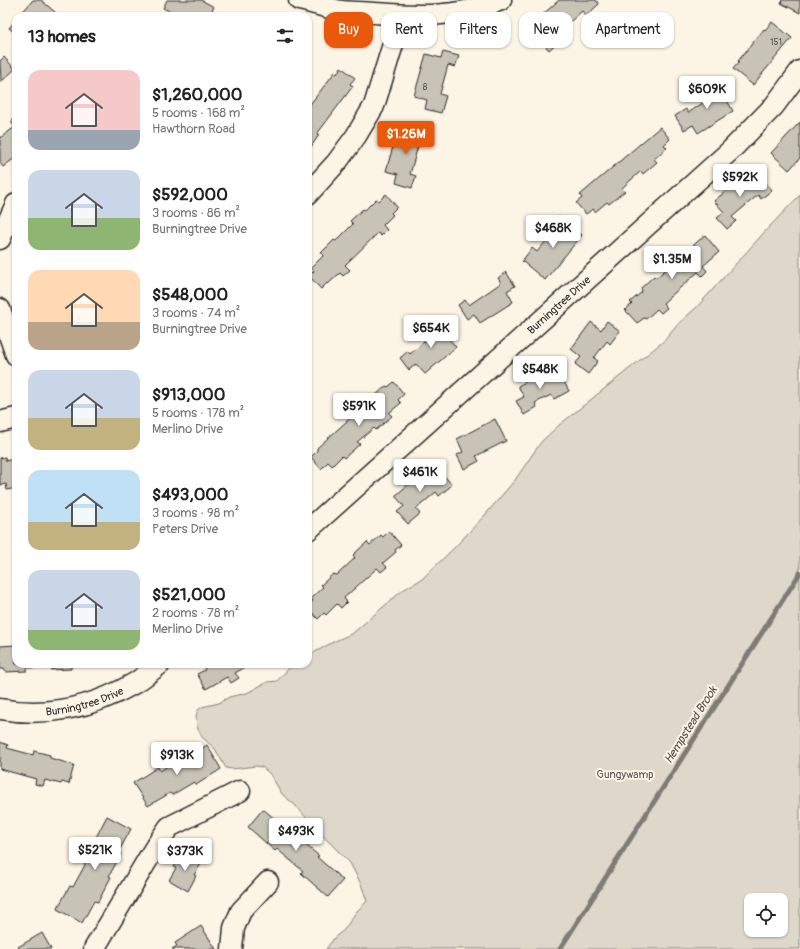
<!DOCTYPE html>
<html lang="en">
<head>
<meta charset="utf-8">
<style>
	body { margin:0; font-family:Pangolin,sans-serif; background:#f6f6f6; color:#222; height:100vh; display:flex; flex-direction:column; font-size:15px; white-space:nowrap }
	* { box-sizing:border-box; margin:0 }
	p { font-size:13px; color:#767676 }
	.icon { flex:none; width:22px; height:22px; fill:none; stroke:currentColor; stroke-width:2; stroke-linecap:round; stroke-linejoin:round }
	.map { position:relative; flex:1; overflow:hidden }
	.drawer { position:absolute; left:12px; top:12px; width:300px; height:656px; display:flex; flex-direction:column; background:#fff; border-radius:12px; box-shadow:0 1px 3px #0004 }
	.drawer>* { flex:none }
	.guide { position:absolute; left:324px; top:12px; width:380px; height:36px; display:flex; gap:8px }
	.buttons { position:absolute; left:744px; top:893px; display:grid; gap:8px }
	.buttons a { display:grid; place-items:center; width:44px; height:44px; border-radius:8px; background:#fff; box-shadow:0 1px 3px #0004; font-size:20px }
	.price { position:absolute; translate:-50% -34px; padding:0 9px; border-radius:4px; background:#fff; color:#222; font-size:13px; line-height:26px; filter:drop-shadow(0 1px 2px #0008) }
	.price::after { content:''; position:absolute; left:50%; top:24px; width:12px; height:9px; margin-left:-6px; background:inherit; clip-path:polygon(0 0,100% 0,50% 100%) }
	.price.current { background:#ea580c; color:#fff }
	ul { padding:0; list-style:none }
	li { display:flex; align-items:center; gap:12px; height:100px; padding:0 16px }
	li span { display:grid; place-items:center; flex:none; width:112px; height:80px; border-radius:12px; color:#555 }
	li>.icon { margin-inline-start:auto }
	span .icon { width:48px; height:48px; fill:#fffc; stroke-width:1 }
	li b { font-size:17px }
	h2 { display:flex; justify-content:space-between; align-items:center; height:48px; padding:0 16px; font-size:17px }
	.tag { padding:0 14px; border-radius:12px; background:#fff; box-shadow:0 1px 3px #0004; font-size:14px; line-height:36px }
	.tag.current { background:#ea580c; color:#fff }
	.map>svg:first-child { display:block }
	.green { fill:#ded8ca; stroke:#84827a; fill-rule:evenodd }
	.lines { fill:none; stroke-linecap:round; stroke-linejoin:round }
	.stream { stroke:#7d7b74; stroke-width:5 }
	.building { fill:#c8c3b7; stroke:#2b2b2b }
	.minor-casing { stroke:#2b2b2b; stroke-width:23 }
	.minor { stroke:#fcf5e5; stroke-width:20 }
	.labels { text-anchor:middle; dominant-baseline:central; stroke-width:4; stroke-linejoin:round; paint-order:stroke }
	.number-label { font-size:9px; fill:#52514e }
	.street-label { font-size:11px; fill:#2b2b2b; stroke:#fcf5e5 }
	.park-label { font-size:11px; fill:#585653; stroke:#fcf5e5 }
	.water-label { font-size:12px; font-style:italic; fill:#545350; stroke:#fcf5e5 }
</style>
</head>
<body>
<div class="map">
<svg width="800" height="949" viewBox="0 0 800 949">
	<rect width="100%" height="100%" fill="#fcf5e5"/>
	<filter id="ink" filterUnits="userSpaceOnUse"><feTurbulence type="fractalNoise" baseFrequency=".025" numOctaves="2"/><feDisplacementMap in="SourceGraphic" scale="8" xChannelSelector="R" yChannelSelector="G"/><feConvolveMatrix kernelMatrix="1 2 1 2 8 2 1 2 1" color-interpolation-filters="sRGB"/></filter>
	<g filter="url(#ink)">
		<path class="green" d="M800,195V949H326L335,937L344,930L356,912L367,901L361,884L350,863L318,831L295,805L282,794L270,774L262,767L256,766L232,769L226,768L215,749L202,737L197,727L196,716L198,710L202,707L219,703L229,697L247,693L267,682L277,681L293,664H308V656L333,642L353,633L403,590L422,579L455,547L485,515L515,480L541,442L558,426L665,340L679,323L696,308L770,226ZM751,900H781V930H751Z"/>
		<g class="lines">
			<path class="stream" d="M560,949L800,573"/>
		</g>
		<path class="building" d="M33,0H41L56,13L53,16H19Z
			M167,0H201L214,7L209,16H179L163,8Z
			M559,0H596L599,4L586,16L582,11L560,31L565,36L549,50L538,38L548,29L539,18Z
			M782,0H800V13L781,3Z
			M16,20V34L9,28Z
			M772,22L792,38L753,85L733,69L739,62L738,61L764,29L765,30Z
			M443,52L459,56L455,67L448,65L440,94L446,96L441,113L425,109L427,100L414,96L426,54L441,58Z
			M4,57L15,69L1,82L0,61Z
			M341,67L355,78L350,84L353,86L317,134L319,135L308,151V107L335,72L337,74Z
			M723,81L730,93L725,97L733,111L698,133L693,125L684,130L675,116L686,109L688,113L713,96L709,90Z
			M16,118V157L3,167L0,163V138L15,127L11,122Z
			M800,122V158L789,170L771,153Z
			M414,125L429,130L426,141L420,139L410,174L416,176L412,188L396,183L398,174L386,171L398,129L412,133Z
			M660,127L670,139L664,145L667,148L654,159L657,162L643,174L641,171L622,188L625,191L609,204L607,202L595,212L593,209L586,214L576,203L582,198L580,195Z
			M746,174L754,183L761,177L772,190L761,199L758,195L732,217L736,221L727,229L717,218L724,212L714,201Z
			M386,194L397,207L391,213L393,215L383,225L387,230L381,236L378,233L345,265L350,270L343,276L340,273L328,284L327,283L321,289L309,276L314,271L311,268L324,255L321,253L334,240L336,241L353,224L350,221L363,209L365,210L376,199L379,201Z
			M559,216L582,235L545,280L522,261L532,248L537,252L552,234L547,230Z
			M705,235L719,252L703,266L707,271L702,276L698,272L663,303L667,308L661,313L657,309L646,319L644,318L637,323L625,310L632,304L630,302L642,292L641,288L654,276L656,278L677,260L675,257L686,247L688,250Z
			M506,272L515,286L507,291L513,302L480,323L474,314L467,319L458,305L465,300L469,305L501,283L498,278Z
			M443,319L455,332L448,338L456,347L425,374L416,364L409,370L400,358L408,351L410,354L437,331L434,327Z
			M607,321L620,331L610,344L607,341L594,358L598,361L588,374L575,364L581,357L571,349L591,322L601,330Z
			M549,369L554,379L561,376L569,391L554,399L551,395L535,403L537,407L524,415L516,401L524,397L518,386Z
			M394,382L404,394L398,400L401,403L389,413L392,416L376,430L374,428L357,442L360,444L344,458L342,456L332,466L328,462L321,469L311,457L317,451V448L386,386L388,387Z
			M495,419L506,441L476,456L479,461L464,469L457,455L463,452L457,439Z
			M5,457L6,461L16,458V482H15L16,488L7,490L6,484L0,485V458Z
			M426,469L434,478L441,472L452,485L439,496L436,492L416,509L420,514L408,524L397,512L404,506L395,496Z
			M389,531L401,545L395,550L396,552L383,563L387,567L381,572L377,568L344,598L347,602L341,608L337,604L326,615L324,613L318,619L308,608V605L313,601L311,598L323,587L321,585L333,574L337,575L355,558L353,555L367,542L370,545L381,535L383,537Z
			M16,645V664H87V665L71,666V669L51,670V667L27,668V671L5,672L4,669H0V646Z
			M204,664H251L235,673L239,678L231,683L227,677L206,689L197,674L205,670L203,665Z
			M0,742L8,745L7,748L33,755L34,751L50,755V758L74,765L69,784L62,782L61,784L45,780L43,786L35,784L36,779L0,769Z
			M207,745L221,769L196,785L194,782L172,795L170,793L148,806L133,783L158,767L160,771L180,758L182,761Z
			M263,809L319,856L317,857L343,880L328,897L301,873L303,871L277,849L275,851L248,827Z
			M107,816L131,829L119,851L121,854L109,876L111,877L98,902L94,901L82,923L57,909L70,886L73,887L85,865L84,863L95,843L94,841Z
			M182,853L201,864L194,875L196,876L188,891L169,880L176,868L174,867Z
			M201,926L216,949H172L177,946L175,943Z
			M42,933L51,949H19L18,947Z"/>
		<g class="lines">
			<defs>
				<g id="minor">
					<path d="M299,0C313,3 327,8 341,11C351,12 363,12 374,13C416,16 462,18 501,0"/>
					<path d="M308,194L337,162L356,136L374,106L402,15"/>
					<path d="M0,239L16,204"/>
					<path d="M0,309L16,355"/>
					<path d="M0,422L16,418"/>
					<path id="s1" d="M308,530L730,151L774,106L800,71"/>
					<path id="s2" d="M0,709C46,717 92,708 133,684C142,679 151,671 160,664"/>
					<path d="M94,949L154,849L169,827L240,791"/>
					<path d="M232,949L234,928L241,911L268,882"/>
				</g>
			</defs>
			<use href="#minor" class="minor-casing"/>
			<use href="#minor" class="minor"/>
		</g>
	</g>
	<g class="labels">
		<g class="number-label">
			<text x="776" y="42">151</text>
			<text x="425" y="87">8</text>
		</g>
		<g class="street-label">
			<text stroke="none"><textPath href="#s1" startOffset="337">Burningtree Drive</textPath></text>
			<text stroke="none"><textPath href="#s2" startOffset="86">Burningtree Drive</textPath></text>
		</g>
		<g class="park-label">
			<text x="625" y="774">Gungywamp</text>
		</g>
		<g class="water-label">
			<text transform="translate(691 725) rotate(-58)">Hempstead Brook</text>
		</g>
	</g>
</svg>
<div class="buttons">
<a><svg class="icon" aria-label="locate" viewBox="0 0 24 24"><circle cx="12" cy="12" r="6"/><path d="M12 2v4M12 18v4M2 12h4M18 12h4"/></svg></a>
</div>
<b class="price" style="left:707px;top:110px">$609K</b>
<b class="price current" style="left:406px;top:155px">$1.26M</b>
<b class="price" style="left:740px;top:198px">$592K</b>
<b class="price" style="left:553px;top:249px">$468K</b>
<b class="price" style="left:672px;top:280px">$1.35M</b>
<b class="price" style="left:431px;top:349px">$654K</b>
<b class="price" style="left:540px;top:390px">$548K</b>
<b class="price" style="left:359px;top:427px">$591K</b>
<b class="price" style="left:420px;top:493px">$461K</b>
<b class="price" style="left:177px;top:776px">$913K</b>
<b class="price" style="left:296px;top:852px">$493K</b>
<b class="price" style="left:95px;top:871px">$521K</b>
<b class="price" style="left:185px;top:872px">$373K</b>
<div class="guide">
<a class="tag current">Buy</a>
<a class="tag">Rent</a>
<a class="tag">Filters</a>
<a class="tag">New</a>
<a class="tag">Apartment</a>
</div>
<section class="drawer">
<h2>13 homes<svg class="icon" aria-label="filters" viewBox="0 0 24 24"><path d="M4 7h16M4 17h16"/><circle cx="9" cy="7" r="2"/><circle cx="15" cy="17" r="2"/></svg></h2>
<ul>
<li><span style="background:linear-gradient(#f6c9c9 75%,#9aa5b1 0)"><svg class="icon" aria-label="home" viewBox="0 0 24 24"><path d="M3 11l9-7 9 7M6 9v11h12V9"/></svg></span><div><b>$1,260,000</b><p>5 rooms · 168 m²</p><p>Hawthorn Road</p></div></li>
<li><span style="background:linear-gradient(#c9d6e8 60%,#8fb573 0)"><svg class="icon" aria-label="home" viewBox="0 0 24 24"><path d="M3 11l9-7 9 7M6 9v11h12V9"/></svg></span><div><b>$592,000</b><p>3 rooms · 86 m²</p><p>Burningtree Drive</p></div></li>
<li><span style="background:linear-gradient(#ffd9b3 65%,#b9a48a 0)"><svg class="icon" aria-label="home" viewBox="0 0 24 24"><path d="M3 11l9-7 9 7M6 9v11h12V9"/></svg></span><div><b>$548,000</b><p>3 rooms · 74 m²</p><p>Burningtree Drive</p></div></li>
<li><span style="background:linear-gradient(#c9d6e8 60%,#c2b280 0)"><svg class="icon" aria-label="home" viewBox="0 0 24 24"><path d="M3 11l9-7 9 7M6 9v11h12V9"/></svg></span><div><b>$913,000</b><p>5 rooms · 178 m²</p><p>Merlino Drive</p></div></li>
<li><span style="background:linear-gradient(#bfe0f5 65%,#c2b280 0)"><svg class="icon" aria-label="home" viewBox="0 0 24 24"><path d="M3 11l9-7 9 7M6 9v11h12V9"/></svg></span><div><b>$493,000</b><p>3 rooms · 98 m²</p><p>Peters Drive</p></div></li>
<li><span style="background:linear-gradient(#c9d6e8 75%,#8fb573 0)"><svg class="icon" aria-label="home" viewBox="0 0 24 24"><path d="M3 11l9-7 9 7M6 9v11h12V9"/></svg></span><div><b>$521,000</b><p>2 rooms · 78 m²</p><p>Merlino Drive</p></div></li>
</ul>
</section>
</div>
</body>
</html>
